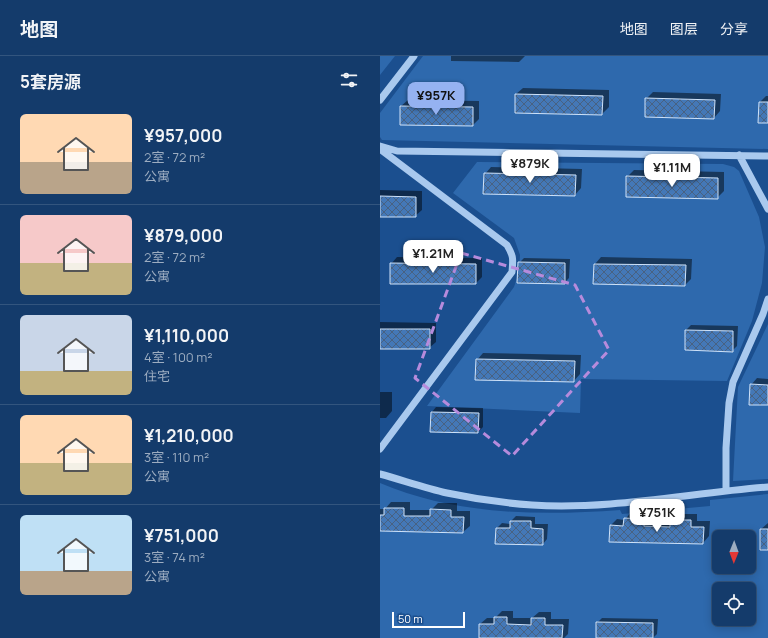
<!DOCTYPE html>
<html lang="zh">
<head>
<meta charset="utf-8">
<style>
	body { margin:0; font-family:Manrope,"Noto Sans SC",sans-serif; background:#1d4271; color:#f1f3f6; height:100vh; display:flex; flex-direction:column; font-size:15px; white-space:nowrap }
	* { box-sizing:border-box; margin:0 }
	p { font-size:13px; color:#9dadc1 }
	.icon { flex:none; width:22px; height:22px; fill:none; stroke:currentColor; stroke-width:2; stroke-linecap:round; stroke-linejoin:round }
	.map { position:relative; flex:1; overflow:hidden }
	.sheet { display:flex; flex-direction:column; background:#143b6b; width:380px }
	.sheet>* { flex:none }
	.needle { width:26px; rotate:181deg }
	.tools { position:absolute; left:332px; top:474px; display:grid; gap:8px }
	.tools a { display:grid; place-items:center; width:44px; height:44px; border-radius:6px; background:#143b6b; box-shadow:0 2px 10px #0003,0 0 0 1px #33557e; font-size:20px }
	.scale { position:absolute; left:12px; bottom:10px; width:73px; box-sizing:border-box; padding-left:4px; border:2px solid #fff; border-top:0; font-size:11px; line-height:14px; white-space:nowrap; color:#fff; -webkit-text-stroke:3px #1b4f8f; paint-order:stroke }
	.price { position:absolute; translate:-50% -34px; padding:0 9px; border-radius:8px; background:#fff; color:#222; font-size:13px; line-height:26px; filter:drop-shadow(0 1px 2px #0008) }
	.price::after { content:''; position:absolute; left:50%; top:24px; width:12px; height:9px; margin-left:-6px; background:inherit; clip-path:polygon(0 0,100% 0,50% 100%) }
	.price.selected { background:#95b2f1; color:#111 }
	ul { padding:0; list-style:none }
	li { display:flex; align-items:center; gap:12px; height:100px; padding:0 20px }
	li+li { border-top:1px solid #33557e }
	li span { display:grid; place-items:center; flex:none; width:112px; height:80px; border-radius:6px; color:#555 }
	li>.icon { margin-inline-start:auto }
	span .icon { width:48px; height:48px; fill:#fffc; stroke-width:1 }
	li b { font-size:17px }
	h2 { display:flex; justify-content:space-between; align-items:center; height:48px; padding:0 20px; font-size:17px }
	header { display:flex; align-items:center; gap:24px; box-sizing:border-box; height:56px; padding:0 20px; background:#143b6b; border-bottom:1px solid #33557e }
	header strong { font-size:19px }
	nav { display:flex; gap:22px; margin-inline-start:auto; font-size:14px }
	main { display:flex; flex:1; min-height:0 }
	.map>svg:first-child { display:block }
	.green { fill:#2e69ad; fill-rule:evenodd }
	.shadow { fill:#0007 }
	.building { fill:url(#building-cross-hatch); stroke:#cfe3fa }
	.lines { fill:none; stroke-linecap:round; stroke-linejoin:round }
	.minor { stroke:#a9c9ee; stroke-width:7 }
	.marked { fill:none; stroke:#b68bdc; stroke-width:3; stroke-dasharray:8 5; stroke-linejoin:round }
</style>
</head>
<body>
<header>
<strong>地图</strong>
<nav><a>地图</a><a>图层</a><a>分享</a></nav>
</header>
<main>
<section class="sheet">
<h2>5套房源<svg class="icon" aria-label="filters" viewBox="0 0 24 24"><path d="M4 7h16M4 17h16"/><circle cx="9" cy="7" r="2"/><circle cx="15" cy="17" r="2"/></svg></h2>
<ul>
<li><span style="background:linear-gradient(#ffd9b3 60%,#b9a48a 0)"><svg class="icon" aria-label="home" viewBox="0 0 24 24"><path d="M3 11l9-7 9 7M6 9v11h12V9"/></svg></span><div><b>¥957,000</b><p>2室 · 72 m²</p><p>公寓</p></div></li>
<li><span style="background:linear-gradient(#f6c9c9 60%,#c2b280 0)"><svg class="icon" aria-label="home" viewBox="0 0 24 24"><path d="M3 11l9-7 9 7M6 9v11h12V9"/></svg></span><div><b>¥879,000</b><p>2室 · 72 m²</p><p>公寓</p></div></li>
<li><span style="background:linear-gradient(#c9d6e8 70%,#c2b280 0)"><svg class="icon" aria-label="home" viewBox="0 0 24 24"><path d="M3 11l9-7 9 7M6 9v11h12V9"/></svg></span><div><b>¥1,110,000</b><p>4室 · 100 m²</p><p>住宅</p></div></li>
<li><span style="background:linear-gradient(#ffd9b3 60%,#c2b280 0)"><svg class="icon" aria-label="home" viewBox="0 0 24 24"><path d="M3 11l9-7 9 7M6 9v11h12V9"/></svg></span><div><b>¥1,210,000</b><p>3室 · 110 m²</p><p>公寓</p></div></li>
<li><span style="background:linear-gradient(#bfe0f5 70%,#b9a48a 0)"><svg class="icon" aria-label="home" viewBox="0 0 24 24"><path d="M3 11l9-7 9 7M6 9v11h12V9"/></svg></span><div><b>¥751,000</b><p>3室 · 74 m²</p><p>公寓</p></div></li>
</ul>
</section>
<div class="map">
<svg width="388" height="582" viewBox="0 0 388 582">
	<defs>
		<pattern id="building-cross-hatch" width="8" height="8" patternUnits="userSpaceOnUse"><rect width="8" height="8" fill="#4478b7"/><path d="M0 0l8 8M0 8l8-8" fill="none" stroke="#486282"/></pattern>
	</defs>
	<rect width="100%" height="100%" fill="#1b4f8f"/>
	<path class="green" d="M0,0H15L0,19Z
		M43,0H388V93L2,84L0,81V57Z
		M97,106L343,108L354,111L359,115L379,161L385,191L382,227L372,265L347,325L201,323L200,357L47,350L134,231L139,216L140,199L134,182L73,137Z
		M388,268V423L353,425L358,331Z
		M0,427C75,459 160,460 240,454L242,458L330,450V444L388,438V582H0ZM339,481H369V511H339ZM339,533H369V563H339Z"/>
	<path class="shadow" d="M71,0H145L139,6L71,5Z
		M143,32L229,34V51L222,58L136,56V38Z
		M273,36L341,38L340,55L334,62L266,43Z
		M386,40H388V66L380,46Z
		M28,44L99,45V63L93,69L21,50Z
		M111,111L202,113L201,132L195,139L105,118Z
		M254,114L344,116V135L337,142L247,121Z
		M0,134L42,135V154L35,160H0Z
		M17,201L102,202V221L96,227L11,208Z
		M221,201L312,203L311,223L305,229L214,227L215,208Z
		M144,202L190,203L189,222L184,227L139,207Z
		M0,266L56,267V286L49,292H0Z
		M311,269L358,270L357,290L353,294L306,274Z
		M103,297L201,299L200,318L194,325L97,304Z
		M377,322L388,323V348L371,329Z
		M0,336H12V355L6,362H0Z
		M56,351L103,352V371L98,376L51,375L52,356Z
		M11,446H30V454H51L58,447H77V455H90V470L83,476L0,474V453H5Z
		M251,456L270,457V464H291L298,458H317V465H330L329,480L323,487L230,470L237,463L245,464Z
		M136,460L155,461V468H168L167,483L163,488L117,472L122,467L131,468V465Z
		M388,467V493L381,473Z
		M122,555H133V562H152L159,556H171V563H189L188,578L184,582H100V568L107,562H115Z
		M222,562L278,563L277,578L273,582H248L217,567Z"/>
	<path class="building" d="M135,38L223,40L222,59L135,57Z
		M265,42L335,44L334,63L265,61Z
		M379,46H388V67H378Z
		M20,50L93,51V70L20,69Z
		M104,117L196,119L195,140L103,138Z
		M246,120L338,122V143L246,141Z
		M0,140L36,141V161H0Z
		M138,206L185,207V228L137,227Z
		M10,207L96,208V228H10Z
		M214,208L306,209L305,230L213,228Z
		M0,273H50V293H0Z
		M305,274L353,275V296L305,294Z
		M96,303L195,305L194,326L95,324Z
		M370,328L388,329V349H369Z
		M51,356L99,357L98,377L50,376Z
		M4,452H24V460H50V453L71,454V461H84L83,477L0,475V459H4Z
		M244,462L264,463V470L290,471V464H311V471H324L323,488L229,486L230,469L243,470Z
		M130,465H151V472L163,473V489L115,488L116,472H130Z
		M380,473H388V494H380Z
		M114,561H127V568L151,569V562H165V569H183L182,582H99V568H114Z
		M216,566L273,567V582H216Z"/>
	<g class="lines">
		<path class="minor" d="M0,44L34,0
			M0,90L17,95L388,100
			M0,93L127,189C134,201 133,203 132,216L0,393
			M359,99L388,153
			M0,418C22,424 45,432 67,437C95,443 123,447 152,449C231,454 309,437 388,431
			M346,434V392L349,347L353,326L383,258L388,243"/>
	</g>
	<path class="marked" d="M81,197L195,229L229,294L132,400L35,322Z"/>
</svg>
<div class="tools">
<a><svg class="needle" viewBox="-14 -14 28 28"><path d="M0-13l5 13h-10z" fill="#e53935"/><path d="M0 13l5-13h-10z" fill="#9dadc1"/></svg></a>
<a><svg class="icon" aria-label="locate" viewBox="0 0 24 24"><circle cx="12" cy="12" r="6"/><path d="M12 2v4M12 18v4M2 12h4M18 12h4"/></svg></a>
</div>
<div class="scale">50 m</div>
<b class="price selected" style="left:56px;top:60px">¥957K</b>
<b class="price" style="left:150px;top:128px">¥879K</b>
<b class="price" style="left:292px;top:132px">¥1.11M</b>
<b class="price" style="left:53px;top:218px">¥1.21M</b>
<b class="price" style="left:277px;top:477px">¥751K</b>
</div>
</main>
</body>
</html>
